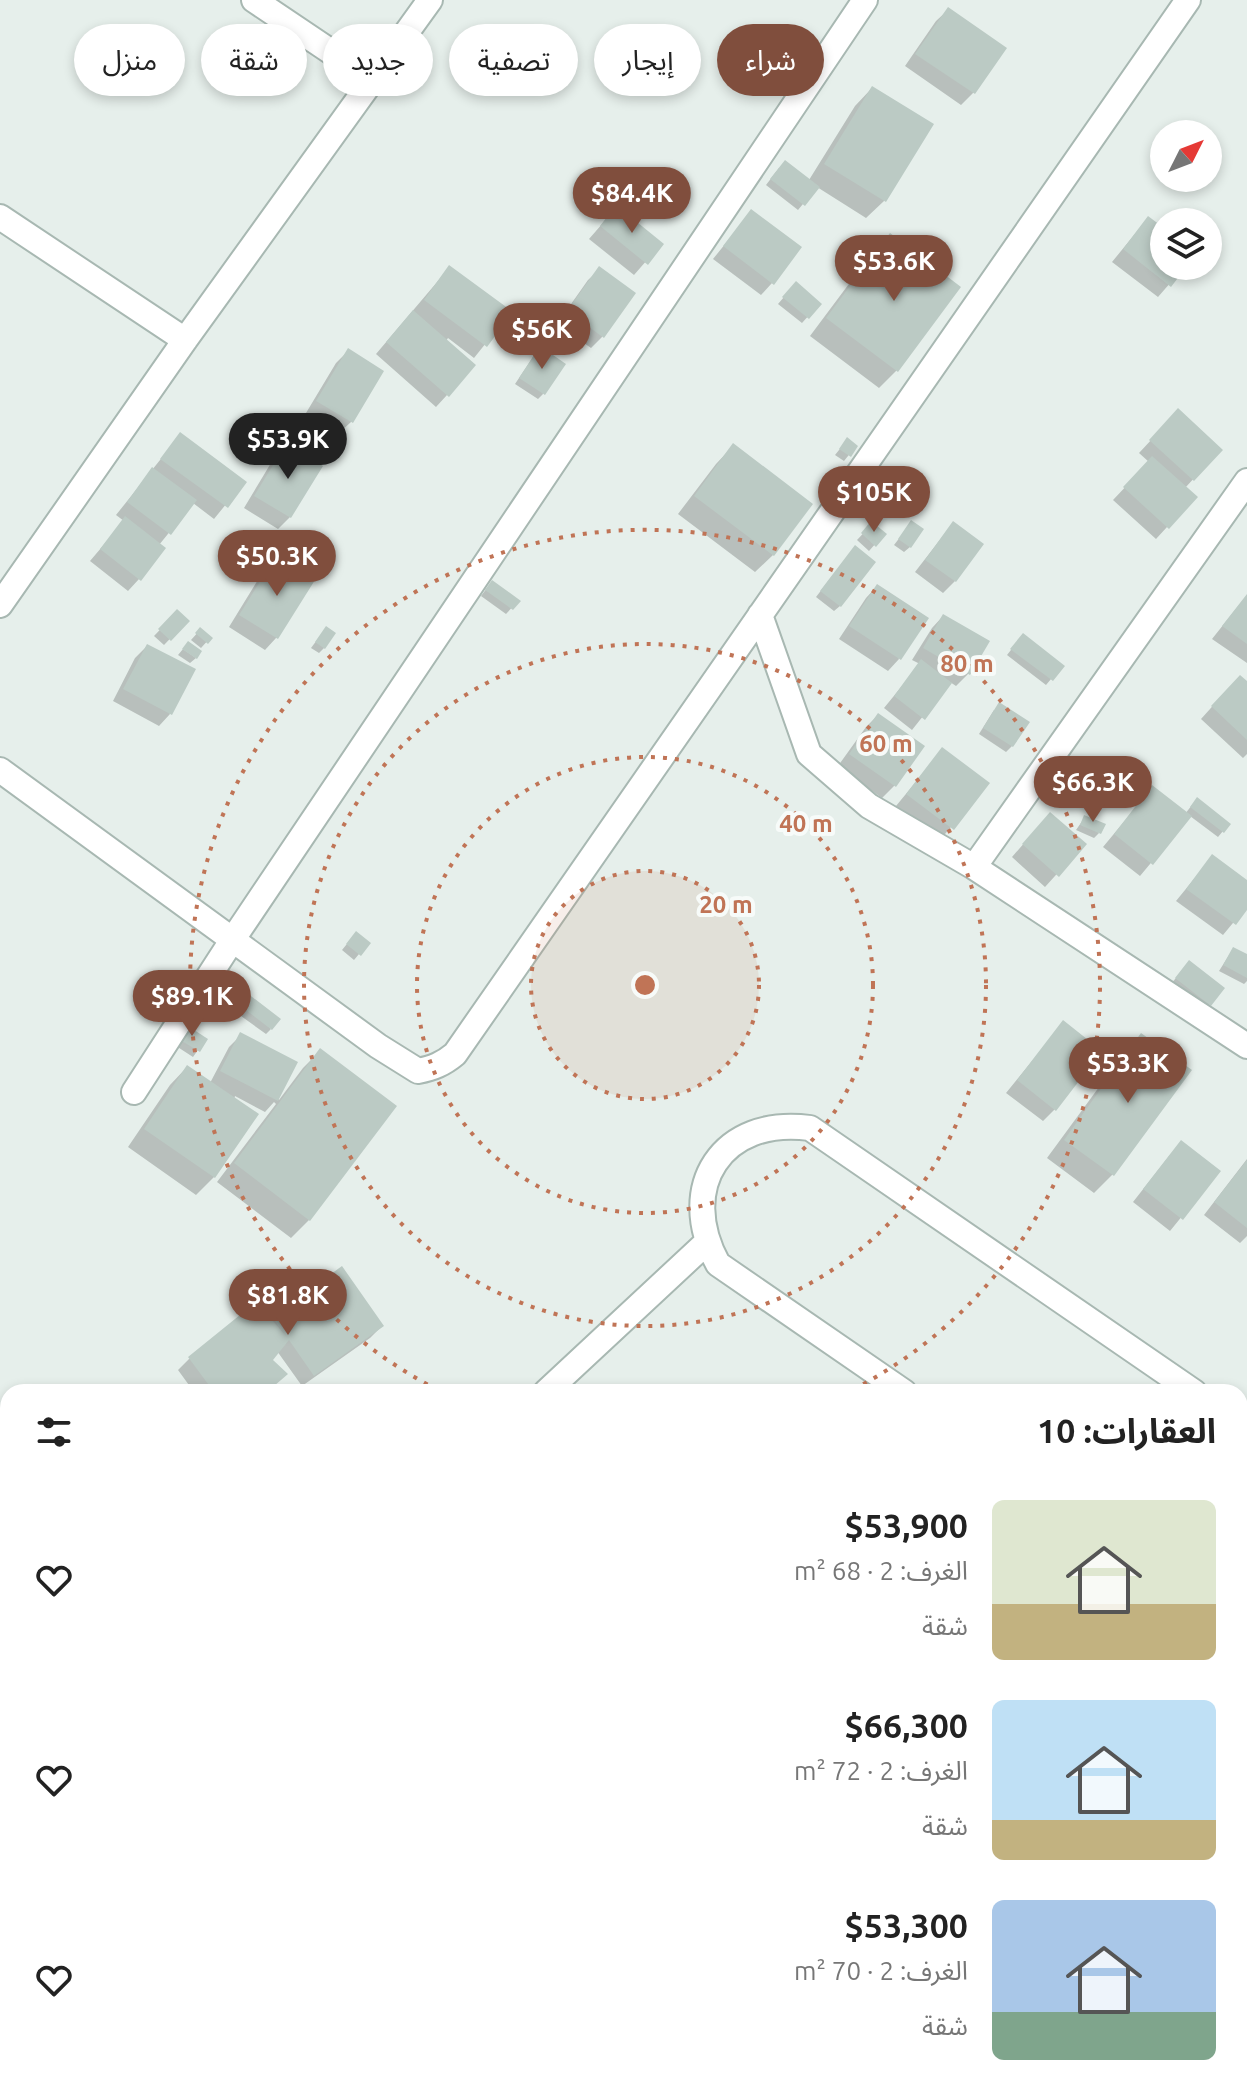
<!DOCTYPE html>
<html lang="ar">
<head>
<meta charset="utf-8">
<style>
	body { margin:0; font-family:Ubuntu,"Noto Sans Arabic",sans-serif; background:#f6f6f6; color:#222; direction:rtl; height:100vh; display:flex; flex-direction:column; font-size:30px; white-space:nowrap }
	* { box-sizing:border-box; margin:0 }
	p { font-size:26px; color:#767676 }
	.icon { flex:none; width:44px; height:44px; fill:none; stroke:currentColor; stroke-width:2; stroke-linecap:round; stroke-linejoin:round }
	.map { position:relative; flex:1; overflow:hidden; direction:ltr }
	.details { position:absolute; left:0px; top:1384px; width:1248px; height:712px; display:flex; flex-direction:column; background:#fff; border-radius:24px 24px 0 0; box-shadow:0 4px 12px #0003; direction:rtl }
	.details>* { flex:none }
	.guide { position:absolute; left:24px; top:24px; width:800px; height:72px; direction:rtl; display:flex; gap:16px }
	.needle { width:52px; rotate:48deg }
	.tools { position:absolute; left:1150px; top:120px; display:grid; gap:16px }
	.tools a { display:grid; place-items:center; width:72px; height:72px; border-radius:50%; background:#fff; box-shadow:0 4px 12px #0003; font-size:40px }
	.price { position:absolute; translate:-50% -68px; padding:0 18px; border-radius:28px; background:#804e3d; color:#fff; font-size:26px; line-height:52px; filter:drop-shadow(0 2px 4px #0008) }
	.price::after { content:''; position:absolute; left:50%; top:48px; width:24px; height:18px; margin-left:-12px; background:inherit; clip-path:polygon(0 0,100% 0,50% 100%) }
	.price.active { background:#222; color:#fff }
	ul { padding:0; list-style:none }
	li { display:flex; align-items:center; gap:24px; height:200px; padding:0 32px }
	li span { display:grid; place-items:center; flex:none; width:224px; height:160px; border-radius:12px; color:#555 }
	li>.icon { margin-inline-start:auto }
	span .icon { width:96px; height:96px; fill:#fffc; stroke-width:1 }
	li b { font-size:34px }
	h2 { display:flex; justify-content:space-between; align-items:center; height:96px; padding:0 32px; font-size:34px }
	.chip { padding:0 28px; border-radius:36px; background:#fff; box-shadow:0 4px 12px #0003; font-size:28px; line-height:72px }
	.chip.active { background:#804e3d; color:#fff }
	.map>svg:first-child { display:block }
	.shadow { fill:#0003 }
	.building { fill:#bbcac4 }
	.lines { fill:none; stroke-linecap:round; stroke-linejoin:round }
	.street-casing { stroke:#a8b8b2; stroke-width:28 }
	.street { stroke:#fff; stroke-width:24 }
	.ring { fill:none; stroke:#c07456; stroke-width:4; stroke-dasharray:4 8 }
	.centre { fill:#c07456; stroke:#f7fbf9; stroke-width:4 }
	.ring-label { font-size:24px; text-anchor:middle; font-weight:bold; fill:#c07456; stroke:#f7fbf9; stroke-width:8; stroke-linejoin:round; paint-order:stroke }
</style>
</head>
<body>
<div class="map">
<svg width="1247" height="2096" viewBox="0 0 1247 2096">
	<rect width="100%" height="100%" fill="#e6efeb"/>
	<path class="shadow" d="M948,10L1004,48L973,93L961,105L905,66L936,21Z
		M872,88L884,201L866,218L817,187L798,210L766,185L779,168L809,180L855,106Z
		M616,208L661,244L634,275L589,239Z
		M751,212L772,283L761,295L713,259Z
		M1148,218L1164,230V266H1185L1158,297L1112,262Z
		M890,235L959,288L896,371L879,388L810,336L872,253Z
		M449,268L510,313L474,358L448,338L446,341L447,395L436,407L376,354Z
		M600,269L602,337L591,348L557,324L588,280Z
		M791,289L819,304L802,323L778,304Z
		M348,351L351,422L339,433L306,413L336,363Z
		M535,354L543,394L538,399L515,384Z
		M1167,423L1220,450L1185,488L1167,527L1156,539L1113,500L1149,462L1139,453Z
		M265,424L261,457L256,463L244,454Z
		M180,435L244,482L214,519L193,503L159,545L139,579L128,591L90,561L124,521L116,515Z
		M847,440L856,446L844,461L835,455Z
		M286,446L320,467L290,517L278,529L244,508L274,458Z
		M733,446L773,555L755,572L678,514L716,464Z
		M911,523L910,547L904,552L894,545Z
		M953,523L955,581L943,593L915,572Z
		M872,524L884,534L869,551L857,540Z
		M850,553L840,606L834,611L816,597Z
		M276,559L312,581L276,638L265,650L229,627L264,570Z
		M877,586L899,659L888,671L839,639L866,598Z
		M487,588L518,601L506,614L481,596Z
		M1247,595V663L1212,639Z
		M177,612L187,621L164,645L154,636Z
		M943,616L987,642L968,674L956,686L950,682L912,730L884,708L920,664L912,660L932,628Z
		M326,628L324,648L319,653L311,648Z
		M200,630L210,638L201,648L191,640Z
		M1018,641L1062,666L1046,685L1007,655Z
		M147,646L170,714L159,726L113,701L135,658Z
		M183,649L196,658L190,663L178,655Z
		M1247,684V754L1243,758L1201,719L1228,689Z
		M994,710L1012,746L1006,752L979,734Z
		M878,715L922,747L894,786L882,798L838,766L866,727Z
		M943,749L987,784L940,840L896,806Z
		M1152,788L1185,814L1192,805L1223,831L1218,837L1190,816L1140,876L1103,847Z
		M1085,817L1099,833L1094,838L1076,830Z
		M1039,826L1084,844L1045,887L1012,857Z
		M1212,857L1247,882V906L1223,935L1176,901Z
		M351,939L359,954L354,960L342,950Z
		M1233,949L1247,957V981L1244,984L1219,971Z
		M1184,968L1222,989L1204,1010L1171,984Z
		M242,1001L271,1029L266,1034L234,1011Z
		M1063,1023L1055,1109L1043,1121L1006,1093Z
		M185,1027L205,1040L193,1057L173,1044Z
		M241,1035L279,1100L303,1068L321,1050L309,1220L291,1238L217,1182L276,1104L274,1102L265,1112L235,1096L214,1177L196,1195L128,1147L170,1085L187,1067L210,1083L229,1047Z
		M1142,1036L1189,1070L1112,1175L1094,1193L1047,1158L1124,1053Z
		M1170,1155L1218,1172L1170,1231L1133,1202Z
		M1247,1159V1236L1240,1243L1204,1215Z
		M273,1318L382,1326L370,1338L302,1386L277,1351L270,1360L266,1392H194L178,1370L189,1359Z
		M812,2088H928L918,2096H819Z"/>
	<path class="building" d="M948,7L1007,48L975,94L915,54Z
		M872,86L934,124L886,202L824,164Z
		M785,160L820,187L805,206L770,179Z
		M616,205L664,244L648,265L600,226Z
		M751,209L802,247L774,285L723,246Z
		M1148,216L1164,228V266H1187L1171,287L1123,249Z
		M890,233L961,287L898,372L826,318Z
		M449,265L513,312L487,347L424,300Z
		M599,266L636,293L604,338L567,311Z
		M796,281L822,304L809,319L782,297Z
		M413,310L476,365L449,397L386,342Z
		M540,346L566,364L545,395L519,378Z
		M348,348L384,371L353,423L316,401Z
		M1178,408L1223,450L1194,481L1149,440Z
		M271,416L286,427L263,459L248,447Z
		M180,432L247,482L228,508L160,459Z
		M847,437L858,446L851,457L839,449Z
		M733,443L813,504L774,556L694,496Z
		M286,444L323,466L291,518L254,496Z
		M1152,456L1198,497L1169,529L1123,487Z
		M152,467L197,500L171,535L127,502Z
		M125,516L166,548L141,581L100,549Z
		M911,520L924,529L911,548L898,539Z
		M871,521L887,534L876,547L861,533Z
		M953,521L984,544L956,582L925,560Z
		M855,545L876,562L841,607L820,591Z
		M276,556L315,580L278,639L239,615Z
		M492,580L521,601L513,610L485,590Z
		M877,584L929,618L901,660L849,626Z
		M1247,594V644L1222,626Z
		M177,609L190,621L171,641L158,629Z
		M943,614L990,641L970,675L923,648Z
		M326,626L336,633L325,649L315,642Z
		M200,627L213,638L208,644L195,633Z
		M1023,633L1065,666L1053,681L1010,649Z
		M188,641L202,651L197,659L182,649Z
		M147,644L196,669L172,715L123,689Z
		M921,659L952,683L925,720L894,696Z
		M1240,675L1247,681V740L1211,706Z
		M999,702L1030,722L1013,747L983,728Z
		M878,713L925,746L896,787L849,754Z
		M942,747L990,783L954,830L906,794Z
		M1152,785L1192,816L1153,865L1114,834Z
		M1197,797L1231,824L1224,833L1190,807Z
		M1050,812L1087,844L1059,877L1022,844Z
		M1084,815L1106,824L1101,834L1080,825Z
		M1212,854L1247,880V910L1236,925L1186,889Z
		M356,931L371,943L361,956L346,944Z
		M1233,947L1247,954V978L1223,965Z
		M1189,960L1225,988L1211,1006L1175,978Z
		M247,993L281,1019L272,1030L238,1004Z
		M1063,1020L1102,1051L1056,1111L1017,1080Z
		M185,1024L208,1039L200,1052L177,1038Z
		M240,1032L298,1062L278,1101L220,1071Z
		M1141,1033L1192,1070L1114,1176L1064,1140Z
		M320,1048L397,1106L310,1221L234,1163Z
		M187,1065L259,1114L215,1178L144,1129Z
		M1181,1140L1221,1171L1183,1220L1143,1189Z
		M1247,1160V1228L1214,1202Z
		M342,1266L384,1326L314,1376L289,1340L273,1360L288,1374L267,1392H214L188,1357L256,1302L287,1337L272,1317Z
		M0,1412L8,1422V1436L0,1442Z
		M844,2088H926L916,2096H850Z"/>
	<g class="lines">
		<defs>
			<path id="street" d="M254,0L373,80
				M0,217L185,340
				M0,605L185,340L430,0
				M760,615L809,754L869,806L974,867L1247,1046
				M0,770L378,1046L418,1071C433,1068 443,1064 455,1054L1188,0
				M974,867L1247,481
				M134,1092L231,942L865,0
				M546,1392L706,1243
				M904,1392L718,1264C676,1187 722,1116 810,1128L1194,1392
				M1240,1423L1247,1428
				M0,1594L1,1593
				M1240,1622L1247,1627
				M0,1880L8,1891
				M1240,1915L1247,1910
				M0,1943L8,1953
				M161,2088L166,2096
				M119,2096L134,2088
				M1007,2096L1018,2088"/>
		</defs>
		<use href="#street" class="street-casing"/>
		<use href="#street" class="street"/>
	</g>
	<circle cx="645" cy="985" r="114" fill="#c07456" fill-opacity=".12"/>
	<g class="ring">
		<circle cx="645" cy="985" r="114"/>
		<circle cx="645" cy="985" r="228"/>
		<circle cx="645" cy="985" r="341"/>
		<path d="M438 1390A455 455 0 1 1 852 1390"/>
	</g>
	<circle cx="645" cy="985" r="12" class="centre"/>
	<g class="ring-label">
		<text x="967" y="672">80 m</text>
		<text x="886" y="752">60 m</text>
		<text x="806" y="832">40 m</text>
		<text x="726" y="913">20 m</text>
	</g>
</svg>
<div class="tools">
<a><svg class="needle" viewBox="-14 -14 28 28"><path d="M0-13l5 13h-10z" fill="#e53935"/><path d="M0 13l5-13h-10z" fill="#767676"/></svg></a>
<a><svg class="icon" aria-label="layers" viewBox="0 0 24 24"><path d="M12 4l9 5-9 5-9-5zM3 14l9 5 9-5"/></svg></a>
</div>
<b class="price" style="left:632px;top:235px">$84.4K</b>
<b class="price" style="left:894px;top:303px">$53.6K</b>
<b class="price" style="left:542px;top:371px">$56K</b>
<b class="price active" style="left:288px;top:481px">$53.9K</b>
<b class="price" style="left:874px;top:534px">$105K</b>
<b class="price" style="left:277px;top:598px">$50.3K</b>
<b class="price" style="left:1093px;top:824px">$66.3K</b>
<b class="price" style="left:192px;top:1038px">$89.1K</b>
<b class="price" style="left:1128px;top:1105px">$53.3K</b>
<b class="price" style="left:288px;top:1337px">$81.8K</b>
<div class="guide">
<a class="chip active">شراء</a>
<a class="chip">إيجار</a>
<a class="chip">تصفية</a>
<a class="chip">جديد</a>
<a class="chip">شقة</a>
<a class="chip">منزل</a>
</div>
<section class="details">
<h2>العقارات: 10<svg class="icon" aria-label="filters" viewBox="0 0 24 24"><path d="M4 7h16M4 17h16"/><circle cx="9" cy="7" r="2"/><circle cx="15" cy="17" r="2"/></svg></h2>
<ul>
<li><span style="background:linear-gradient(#dfe7d0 65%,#c2b280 0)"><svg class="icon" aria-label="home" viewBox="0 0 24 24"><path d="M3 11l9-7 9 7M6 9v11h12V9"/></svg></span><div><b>$53,900</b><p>الغرف: 2 · 68 m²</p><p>شقة</p></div><svg class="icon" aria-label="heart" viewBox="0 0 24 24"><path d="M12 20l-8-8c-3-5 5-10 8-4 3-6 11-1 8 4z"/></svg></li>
<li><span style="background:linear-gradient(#bfe0f5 75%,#c2b280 0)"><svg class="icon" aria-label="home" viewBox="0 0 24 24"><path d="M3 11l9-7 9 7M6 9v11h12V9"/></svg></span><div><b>$66,300</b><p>الغرف: 2 · 72 m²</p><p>شقة</p></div><svg class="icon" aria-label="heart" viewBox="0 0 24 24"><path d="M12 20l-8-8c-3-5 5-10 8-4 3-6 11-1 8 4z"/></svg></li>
<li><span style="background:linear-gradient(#a9c7e8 70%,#7fa58c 0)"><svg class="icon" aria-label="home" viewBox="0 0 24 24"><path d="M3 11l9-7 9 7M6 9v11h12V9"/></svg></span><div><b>$53,300</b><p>الغرف: 2 · 70 m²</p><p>شقة</p></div><svg class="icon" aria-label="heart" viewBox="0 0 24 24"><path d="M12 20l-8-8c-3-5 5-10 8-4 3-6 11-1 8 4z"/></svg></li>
</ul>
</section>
</div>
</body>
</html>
